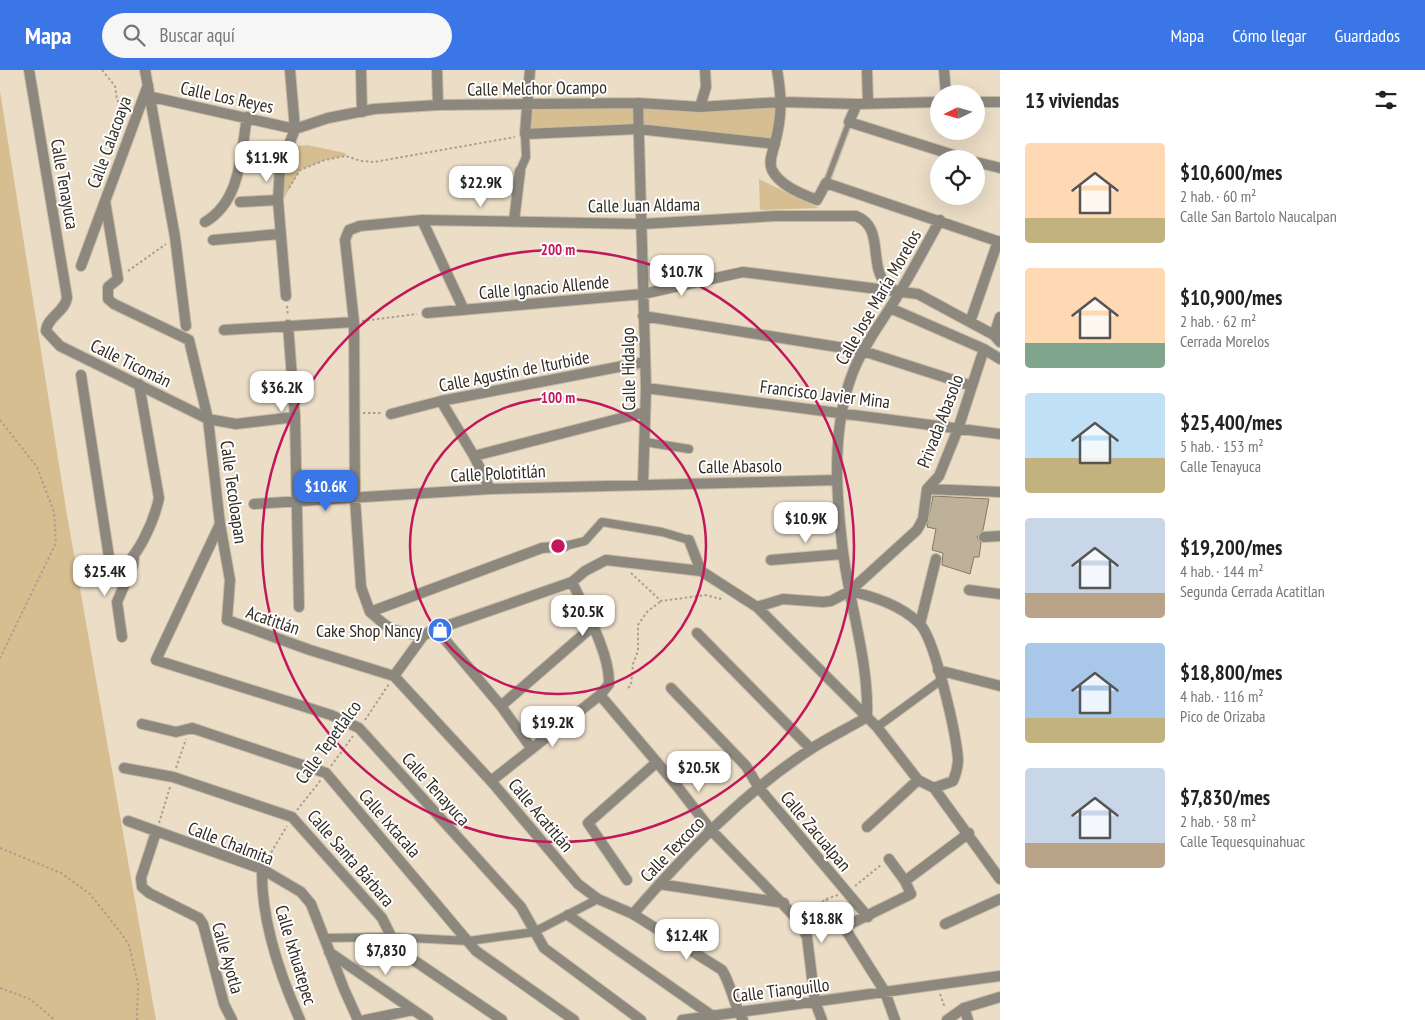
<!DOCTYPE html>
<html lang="es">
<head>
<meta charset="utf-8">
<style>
	body { margin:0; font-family:"PT Sans Narrow",sans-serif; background:#f6f6f6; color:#222; height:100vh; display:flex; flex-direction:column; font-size:19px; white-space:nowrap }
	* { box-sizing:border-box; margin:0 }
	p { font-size:16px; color:#767676 }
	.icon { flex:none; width:28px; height:28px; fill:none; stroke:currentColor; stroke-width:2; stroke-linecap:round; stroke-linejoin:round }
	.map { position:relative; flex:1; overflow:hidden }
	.drawer { display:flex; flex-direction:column; background:#fff; width:425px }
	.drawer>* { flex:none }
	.needle { width:32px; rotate:265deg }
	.buttons { position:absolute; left:930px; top:15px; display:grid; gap:10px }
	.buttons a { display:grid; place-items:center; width:55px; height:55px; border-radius:50%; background:#fff; box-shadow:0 5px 20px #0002; font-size:25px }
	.price { position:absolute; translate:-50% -42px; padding:0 11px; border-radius:10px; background:#fff; color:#222; font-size:16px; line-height:32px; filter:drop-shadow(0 1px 2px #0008) }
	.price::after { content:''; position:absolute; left:50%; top:30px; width:15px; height:11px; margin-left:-8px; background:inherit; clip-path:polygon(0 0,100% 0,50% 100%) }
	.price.active { background:#3a76e5; color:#fff }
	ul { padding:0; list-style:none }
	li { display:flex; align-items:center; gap:15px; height:125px; padding:0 25px }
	li span { display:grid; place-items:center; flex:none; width:140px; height:100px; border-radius:5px; color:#555 }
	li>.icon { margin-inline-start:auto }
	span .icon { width:60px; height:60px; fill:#fffc; stroke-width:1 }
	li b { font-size:21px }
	h2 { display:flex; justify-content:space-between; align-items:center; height:60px; padding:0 25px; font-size:21px }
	header { display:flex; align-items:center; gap:30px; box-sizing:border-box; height:70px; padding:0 25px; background:#3a76e5; color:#fff }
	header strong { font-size:24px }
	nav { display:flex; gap:28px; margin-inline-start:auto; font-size:18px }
	.search { width:350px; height:45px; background:#f6f6f6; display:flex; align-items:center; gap:12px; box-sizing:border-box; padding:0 18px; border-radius:28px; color:#767676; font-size:19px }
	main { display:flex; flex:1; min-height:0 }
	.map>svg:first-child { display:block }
	.green { fill:#d7be91 }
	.building { fill:#beb19a; stroke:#867a64 }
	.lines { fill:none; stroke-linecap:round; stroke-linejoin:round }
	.service-casing { stroke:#c6baa5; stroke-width:8 }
	.pedestrian-casing { stroke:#c6baa5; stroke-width:10 }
	.minor-casing { stroke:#c6baa5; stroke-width:12 }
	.tertiary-casing { stroke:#c6baa5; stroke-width:12 }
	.path { stroke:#ab9f8d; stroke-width:2; stroke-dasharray:2.5 2.5; stroke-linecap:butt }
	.service { stroke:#8d887e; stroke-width:5 }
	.pedestrian { stroke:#8d887e; stroke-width:8 }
	.minor { stroke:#8d887e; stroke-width:10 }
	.tertiary { stroke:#8d887e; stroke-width:10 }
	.ring { fill:none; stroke:#c2185b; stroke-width:2.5 }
	.labels { text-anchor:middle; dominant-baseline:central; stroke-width:4; stroke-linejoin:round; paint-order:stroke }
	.street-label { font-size:18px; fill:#322c23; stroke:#fff }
	.poi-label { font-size:18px; fill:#322c23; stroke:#fff; text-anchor:end }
	.centre { fill:#c2185b; stroke:#fff; stroke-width:2.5 }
	.ring-label { font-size:15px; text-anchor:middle; font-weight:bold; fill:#c2185b; stroke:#fff; stroke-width:4; stroke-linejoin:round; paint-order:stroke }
</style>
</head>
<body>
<header>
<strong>Mapa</strong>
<div class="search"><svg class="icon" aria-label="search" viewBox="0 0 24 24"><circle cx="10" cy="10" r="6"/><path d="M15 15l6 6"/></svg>Buscar aquí</div>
<nav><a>Mapa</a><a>Cómo llegar</a><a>Guardados</a></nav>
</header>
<main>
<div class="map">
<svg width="1000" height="950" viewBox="0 0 1000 950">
	<rect width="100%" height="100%" fill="#ebddc6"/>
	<path class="green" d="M0,21L66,439L156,950H0Z
		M782,32L775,74L638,59L525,64L528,34Z
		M307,75L345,83L346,86L325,90L300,100L283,130L284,107L298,76Z
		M759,109L819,138L760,140Z"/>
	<path class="building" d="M933,426L989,429L983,460L977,467L981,473L979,487H974L970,504L942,495L943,483L932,480L936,459L927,457Z"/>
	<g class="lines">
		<defs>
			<path id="service" d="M826,113L849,52"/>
			<path id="pedestrian" d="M520,101L526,87L525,64
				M645,372L689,379
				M565,476L585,471L602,452L662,462L689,470
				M877,657L940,611
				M326,868L391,867L469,871L534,862L598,829"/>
			<path id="minor" d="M145,0L175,167L186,256
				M361,0L362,42
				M437,0L438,35
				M530,0L525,64L638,59L775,74
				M777,0C782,28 782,46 775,73C773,82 768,91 772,100C780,116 802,124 817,130L826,113L1000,172
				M867,0L868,33
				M944,0L946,24
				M152,27L295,59L328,48L374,39L438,35L638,33L700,37L782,32L857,34L939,32
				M976,32H1000
				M638,33L646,318L643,414
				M857,34L849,52L966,89
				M700,37L706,17L705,0
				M976,92L1000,98
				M105,131L118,209L108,217V229L114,234L189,270L208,349L236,354L295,347
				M240,132L278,130
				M422,150L464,240
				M514,151L520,101
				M205,152C241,131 241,83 247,47
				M213,170L280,164
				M81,196L148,15
				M286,226L278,130L280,98L295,59L290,0
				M890,238L984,279L1000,289
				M427,243L643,224L743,202L918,224L994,265L1000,272
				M643,246L863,281L972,316
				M970,252L998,171
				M288,255L295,347L299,537
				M224,260L354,252
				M994,265L1000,247
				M81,305L111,500L117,501C138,489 154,451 159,428L139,314
				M646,318L1000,364
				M441,331L474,386L490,419
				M391,344L441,331L644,292
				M474,386L645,342
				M927,419L1000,422
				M254,434L490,419L837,410
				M220,454L156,590L331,645L359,658L521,837L544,878L641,950
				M984,467L1000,466
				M689,470L701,501L757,537L877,657L918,710L934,718L1000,809
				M771,490L843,484
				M969,520L1000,524
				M850,521C875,527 900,535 919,553C935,568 956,664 958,689C958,697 956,704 953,711L934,718
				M757,537L783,529L823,532L831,531L850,521L917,460L923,449L927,419L939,406L958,359L984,279
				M370,542L542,478L565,476
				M920,554L936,489
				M436,559L501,636L532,679
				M697,563L811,679
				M423,566L393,560L384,554L370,542L361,517L355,429L354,252L345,170L349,160L360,156L422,150L642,154L776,146H856C885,157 868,195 886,214C890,218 895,220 899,223
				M122,567L117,532L133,495L134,488
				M938,600L1000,616
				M394,606L423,566L429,562L572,512L585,501L606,490L701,501
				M671,618L746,696L759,718L868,847
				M600,625L677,716L711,760L799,851L807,867L815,932L822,950
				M501,636L592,557
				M867,647C869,592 850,537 843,482C836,423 831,358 853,302C863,276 881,253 895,230C911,204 925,177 940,150
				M142,654L176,662L192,658L326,703L476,881L574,950
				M124,698L173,707L292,747L382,848L396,876L403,883L502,950
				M491,711L600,625L609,614C610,583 585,540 572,512
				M128,751L262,799L301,822L311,834L344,919L358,950
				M867,757L918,710
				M156,762L141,808L142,817L149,823L199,848L203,854L224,934L232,950
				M889,789L905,811L911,824L844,857L885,922L895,950
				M262,799C261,850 279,903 300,950
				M627,810L588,753L657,692
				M905,811L969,763
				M659,814L784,833
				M633,844C686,783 743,723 811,679C829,667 849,658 867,647
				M568,845L711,945
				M945,854L1000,829
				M329,882L428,950
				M964,938L968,950
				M365,950L413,940
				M682,950L1000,906"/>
			<path id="tertiary" d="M29,0L67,227C66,241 47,247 46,261L60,276L208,349L220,454L230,510L227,550L310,580L394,606L491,711L578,814L598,829L633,844L722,900C732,916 733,934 743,950
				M947,950L964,938L1000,927"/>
		</defs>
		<use href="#service" class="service-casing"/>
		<use href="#pedestrian" class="pedestrian-casing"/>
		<use href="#minor" class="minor-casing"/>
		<use href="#tertiary" class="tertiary-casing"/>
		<path class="path" d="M102,0L115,16L117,30L127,41
			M289,118L300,100L325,90L346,86L361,91L374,92L515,67
			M128,201L166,174
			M287,236L288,246
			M362,251L417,244
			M363,343H381
			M0,350L37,397L54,442L56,473L0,588
			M631,503L661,531L706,525L720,529L722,525
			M628,618L631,615L633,594L638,581V555L647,542L661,531
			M365,650L389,614
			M331,696L353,666
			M176,698L186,669
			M297,740L321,710
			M159,753L170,717
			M0,778L61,803L90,824L121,863L129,875L138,914L137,950
			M266,791L287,756
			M855,816L881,795
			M826,829L838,848
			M807,845L826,829L838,825
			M0,918L30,929L55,950
			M940,924L945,938"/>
		<use href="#service" class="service"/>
		<use href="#pedestrian" class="pedestrian"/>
		<use href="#minor" class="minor"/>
		<use href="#tertiary" class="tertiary"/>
	</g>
	<g class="ring">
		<circle cx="558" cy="476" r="148"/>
		<circle cx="558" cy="476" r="296"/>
	</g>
	<defs>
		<symbol id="shop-disc" viewBox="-11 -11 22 22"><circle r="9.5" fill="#3a76e5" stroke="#fff"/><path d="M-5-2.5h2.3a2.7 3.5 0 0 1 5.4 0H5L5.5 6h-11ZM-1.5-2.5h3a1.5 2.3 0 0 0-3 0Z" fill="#fff"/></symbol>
	</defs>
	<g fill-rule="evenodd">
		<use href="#shop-disc" x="426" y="546" width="28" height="28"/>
	</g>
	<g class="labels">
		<g class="street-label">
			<text transform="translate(537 18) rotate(-1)">Calle Melchor Ocampo</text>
			<text transform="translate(227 27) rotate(12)">Calle Los Reyes</text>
			<text transform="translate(109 72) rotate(-70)">Calle Calacoaya</text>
			<text transform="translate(65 114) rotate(80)">Calle Tenayuca</text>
			<text transform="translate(644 135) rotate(-1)">Calle Juan Aldama</text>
			<text transform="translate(544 217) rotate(-5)">Calle Ignacio Allende</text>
			<text transform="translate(878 227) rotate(-60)">Calle Jose María Morelos</text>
			<text transform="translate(131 293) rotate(26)">Calle Ticomán</text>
			<text transform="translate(628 299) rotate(-91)">Calle Hidalgo</text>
			<text transform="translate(514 301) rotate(-11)">Calle Agustín de Iturbide</text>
			<text transform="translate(825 324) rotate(7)">Francisco Javier Mina</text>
			<text transform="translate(940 351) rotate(-69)">Privada Abasolo</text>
			<text transform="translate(740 396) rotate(-1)">Calle Abasolo</text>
			<text transform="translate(498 403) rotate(-3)">Calle Polotitlán</text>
			<text transform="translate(234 422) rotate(82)">Calle Tecoloapan</text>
			<text transform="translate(273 550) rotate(19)">Acatitlán</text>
			<text transform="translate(328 672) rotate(-54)">Calle Tepetlalco</text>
			<text transform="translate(436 719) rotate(48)">Calle Tenayuca</text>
			<text transform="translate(541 745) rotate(50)">Calle Acatitlán</text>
			<text transform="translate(390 753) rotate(49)">Calle Ixtacala</text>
			<text transform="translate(816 761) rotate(50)">Calle Zacualpan</text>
			<text transform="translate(231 773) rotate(21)">Calle Chalmita</text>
			<text transform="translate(672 779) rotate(-46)">Calle Texcoco</text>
			<text transform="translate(351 788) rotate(49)">Calle Santa Bárbara</text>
			<text transform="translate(296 885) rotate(73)">Calle Ixhuatepec</text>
			<text transform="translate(228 888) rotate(74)">Calle Ayotla</text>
			<text transform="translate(781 920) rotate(-7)">Calle Tianguillo</text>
		</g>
		<g class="poi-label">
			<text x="422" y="560">Cake Shop Nancy</text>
		</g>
	</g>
	<circle cx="558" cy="476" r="8" class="centre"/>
	<g class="ring-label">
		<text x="558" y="185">200 m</text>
		<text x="558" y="333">100 m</text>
	</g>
</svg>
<div class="buttons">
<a><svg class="needle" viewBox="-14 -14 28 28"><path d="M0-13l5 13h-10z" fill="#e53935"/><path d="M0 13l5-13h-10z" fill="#767676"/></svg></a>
<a><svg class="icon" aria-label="locate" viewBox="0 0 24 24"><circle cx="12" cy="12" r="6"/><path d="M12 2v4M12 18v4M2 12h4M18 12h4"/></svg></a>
</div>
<b class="price" style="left:267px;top:113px">$11.9K</b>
<b class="price" style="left:481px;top:138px">$22.9K</b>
<b class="price" style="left:682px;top:227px">$10.7K</b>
<b class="price" style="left:282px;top:343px">$36.2K</b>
<b class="price active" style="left:326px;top:442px">$10.6K</b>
<b class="price" style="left:806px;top:474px">$10.9K</b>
<b class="price" style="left:105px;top:527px">$25.4K</b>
<b class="price" style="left:583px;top:567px">$20.5K</b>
<b class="price" style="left:553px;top:678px">$19.2K</b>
<b class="price" style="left:699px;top:723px">$20.5K</b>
<b class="price" style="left:822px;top:874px">$18.8K</b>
<b class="price" style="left:687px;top:891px">$12.4K</b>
<b class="price" style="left:386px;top:906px">$7,830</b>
</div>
<section class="drawer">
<h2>13 viviendas<svg class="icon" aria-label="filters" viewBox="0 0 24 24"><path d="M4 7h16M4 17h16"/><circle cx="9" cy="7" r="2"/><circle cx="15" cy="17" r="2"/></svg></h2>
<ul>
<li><span style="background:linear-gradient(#ffd9b3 75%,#c2b280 0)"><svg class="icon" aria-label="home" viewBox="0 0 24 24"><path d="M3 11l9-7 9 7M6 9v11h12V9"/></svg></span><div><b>$10,600/mes</b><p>2 hab. · 60 m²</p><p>Calle San Bartolo Naucalpan</p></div></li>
<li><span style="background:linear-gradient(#ffd9b3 75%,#7fa58c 0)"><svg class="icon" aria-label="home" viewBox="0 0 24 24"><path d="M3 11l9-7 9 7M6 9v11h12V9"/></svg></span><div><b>$10,900/mes</b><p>2 hab. · 62 m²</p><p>Cerrada Morelos</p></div></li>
<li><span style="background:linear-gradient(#bfe0f5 65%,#c2b280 0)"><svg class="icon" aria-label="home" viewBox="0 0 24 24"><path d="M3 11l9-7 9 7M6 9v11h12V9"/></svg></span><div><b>$25,400/mes</b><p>5 hab. · 153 m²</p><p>Calle Tenayuca</p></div></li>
<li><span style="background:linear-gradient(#c9d6e8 75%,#b9a48a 0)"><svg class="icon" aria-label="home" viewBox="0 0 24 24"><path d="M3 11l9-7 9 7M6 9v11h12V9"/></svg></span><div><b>$19,200/mes</b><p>4 hab. · 144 m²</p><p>Segunda Cerrada Acatitlan</p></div></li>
<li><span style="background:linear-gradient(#a9c7e8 75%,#c2b280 0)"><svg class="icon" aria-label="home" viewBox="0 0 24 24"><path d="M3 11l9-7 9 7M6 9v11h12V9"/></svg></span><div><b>$18,800/mes</b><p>4 hab. · 116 m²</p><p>Pico de Orizaba</p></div></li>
<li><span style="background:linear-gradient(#c9d6e8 75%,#b9a48a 0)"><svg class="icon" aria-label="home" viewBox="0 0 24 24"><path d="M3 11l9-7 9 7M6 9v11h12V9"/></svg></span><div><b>$7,830/mes</b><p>2 hab. · 58 m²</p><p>Calle Tequesquinahuac</p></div></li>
</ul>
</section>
</main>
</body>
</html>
